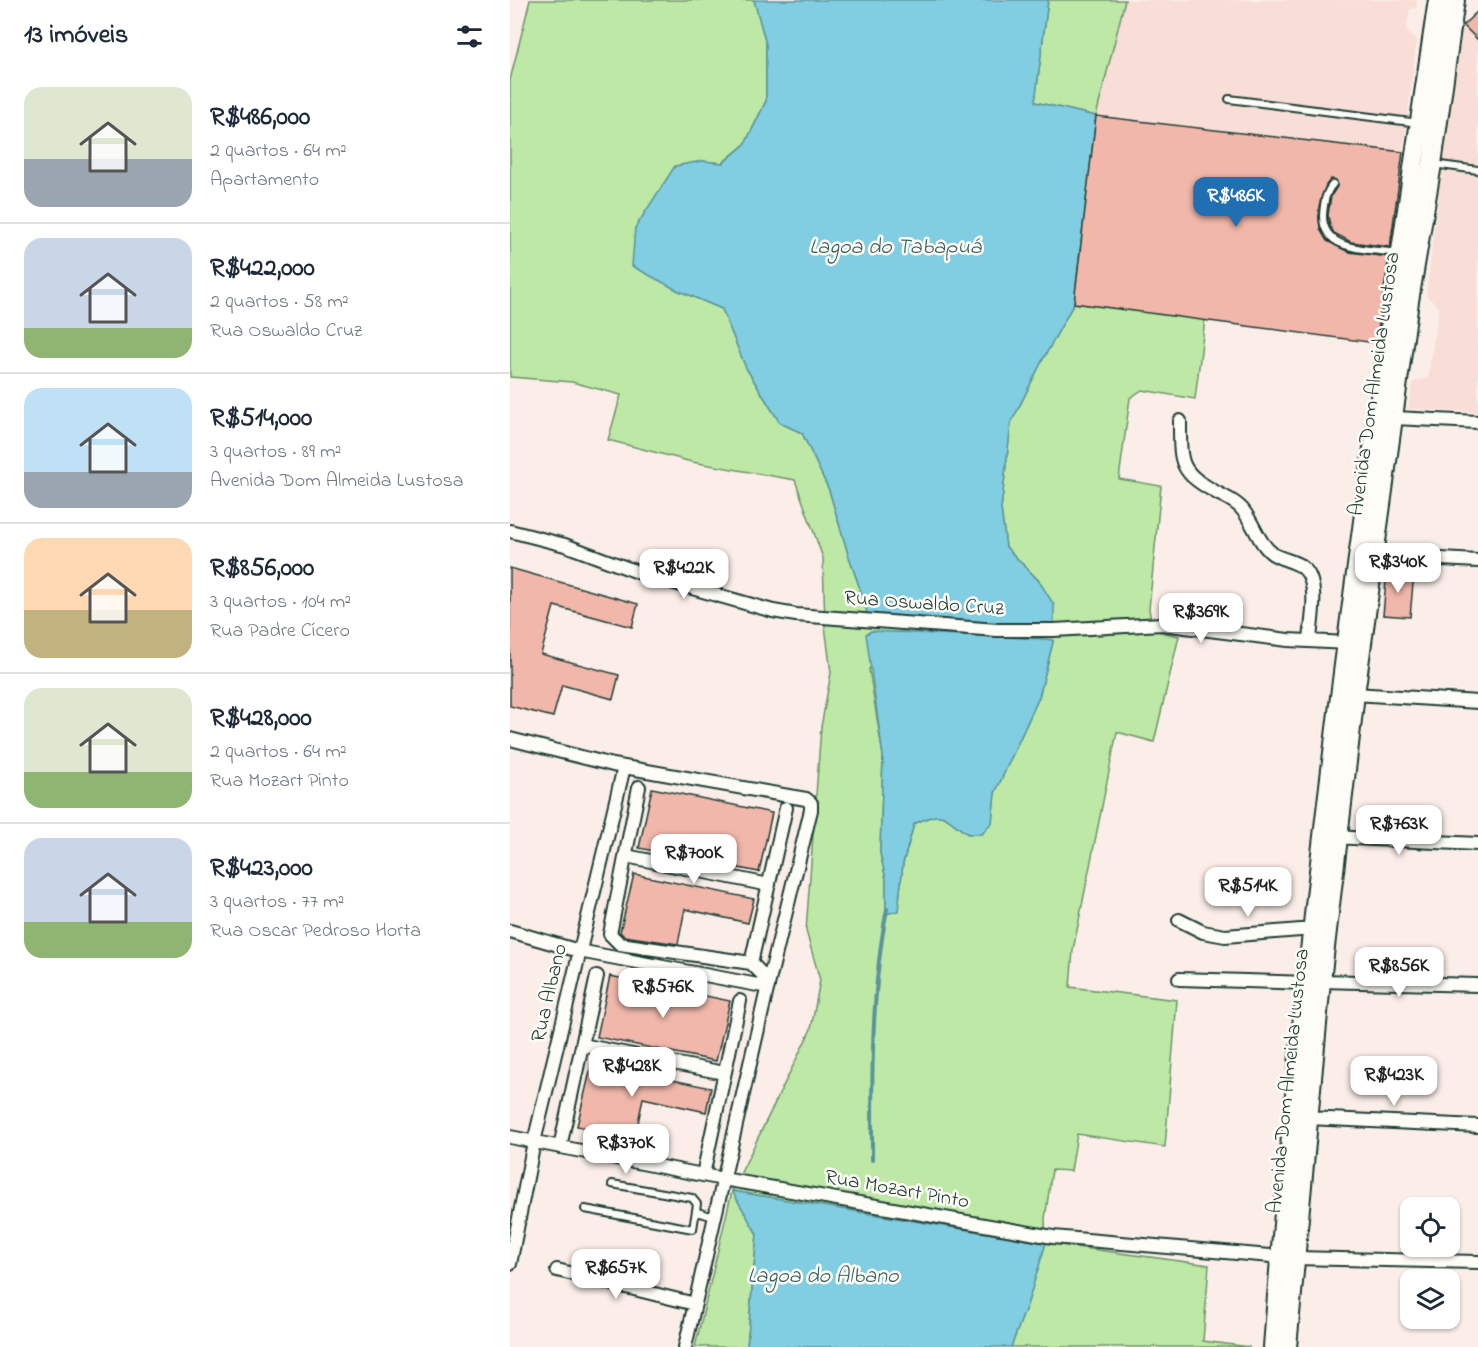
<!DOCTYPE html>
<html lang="pt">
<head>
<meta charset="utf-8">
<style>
	body { margin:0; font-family:"Indie Flower",sans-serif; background:#f6f6f7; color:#1f2937; height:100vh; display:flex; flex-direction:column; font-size:22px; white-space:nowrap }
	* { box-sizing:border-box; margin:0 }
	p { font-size:20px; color:#747a83 }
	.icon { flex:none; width:33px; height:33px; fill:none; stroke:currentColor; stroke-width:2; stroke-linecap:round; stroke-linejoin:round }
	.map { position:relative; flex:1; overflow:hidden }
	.drawer { display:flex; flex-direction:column; background:#fff; width:510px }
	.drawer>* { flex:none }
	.fabs { position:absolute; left:890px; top:1197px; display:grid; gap:12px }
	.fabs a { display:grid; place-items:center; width:60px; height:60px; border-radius:12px; background:#fff; box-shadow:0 2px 4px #0004; font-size:30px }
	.price { position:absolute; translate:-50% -51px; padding:0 14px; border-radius:12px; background:#fff; color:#222; font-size:20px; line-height:39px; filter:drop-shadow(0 2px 3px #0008) }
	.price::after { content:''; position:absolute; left:50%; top:36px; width:18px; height:14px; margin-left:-9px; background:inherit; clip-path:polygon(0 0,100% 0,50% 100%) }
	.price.selected { background:#1f6fb2; color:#fff }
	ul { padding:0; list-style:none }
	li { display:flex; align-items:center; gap:18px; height:150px; padding:0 24px }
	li+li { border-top:2px solid #e0e1e3 }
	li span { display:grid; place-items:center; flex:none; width:168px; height:120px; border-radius:18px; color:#555 }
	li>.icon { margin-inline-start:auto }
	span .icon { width:72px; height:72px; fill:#fffc; stroke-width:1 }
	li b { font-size:26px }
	h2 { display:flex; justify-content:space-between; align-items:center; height:72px; padding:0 24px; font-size:26px }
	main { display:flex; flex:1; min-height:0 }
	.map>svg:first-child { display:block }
	.built { fill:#f8ded6 }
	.green { fill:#bde8a5; stroke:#6e926c; stroke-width:1.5; fill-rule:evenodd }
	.water { fill:#81cde1; stroke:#5a939c; stroke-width:1.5 }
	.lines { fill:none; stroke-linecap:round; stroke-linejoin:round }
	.stream { stroke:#5a939c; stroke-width:4 }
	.building { fill:#f1b7ab; stroke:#1f3d34; stroke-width:1.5 }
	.lane-casing { stroke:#1f3d34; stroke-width:10 }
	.street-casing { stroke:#1f3d34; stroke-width:16 }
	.primary-casing { stroke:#1f3d34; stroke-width:22 }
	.lane { stroke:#fdfcf7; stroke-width:6 }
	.street { stroke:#fdfcf7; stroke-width:12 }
	.primary { stroke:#fdfcf7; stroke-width:18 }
	.labels { text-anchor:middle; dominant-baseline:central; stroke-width:5; stroke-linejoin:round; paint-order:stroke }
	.street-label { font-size:21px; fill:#1f3d34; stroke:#fdfcf7 }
	.water-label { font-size:22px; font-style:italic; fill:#38615f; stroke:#fdfcf7 }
</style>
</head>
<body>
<main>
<section class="drawer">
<h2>13 imóveis<svg class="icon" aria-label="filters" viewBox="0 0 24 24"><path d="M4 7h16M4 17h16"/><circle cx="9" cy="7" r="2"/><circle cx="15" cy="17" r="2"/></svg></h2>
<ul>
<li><span style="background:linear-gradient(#dfe7d0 60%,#9aa5b1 0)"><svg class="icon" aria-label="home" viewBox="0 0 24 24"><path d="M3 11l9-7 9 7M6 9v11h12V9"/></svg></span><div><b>R$486,000</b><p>2 quartos · 64 m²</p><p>Apartamento</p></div></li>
<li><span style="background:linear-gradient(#c9d6e8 75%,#8fb573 0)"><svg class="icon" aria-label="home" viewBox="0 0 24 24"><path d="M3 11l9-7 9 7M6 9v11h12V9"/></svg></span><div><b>R$422,000</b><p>2 quartos · 58 m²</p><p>Rua Oswaldo Cruz</p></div></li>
<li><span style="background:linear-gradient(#bfe0f5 70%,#9aa5b1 0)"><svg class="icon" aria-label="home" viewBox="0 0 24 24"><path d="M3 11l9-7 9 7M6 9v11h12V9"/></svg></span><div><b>R$514,000</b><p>3 quartos · 89 m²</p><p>Avenida Dom Almeida Lustosa</p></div></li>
<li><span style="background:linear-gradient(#ffd9b3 60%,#c2b280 0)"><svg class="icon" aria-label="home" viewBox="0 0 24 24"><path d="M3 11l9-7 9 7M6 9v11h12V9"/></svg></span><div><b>R$856,000</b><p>3 quartos · 104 m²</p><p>Rua Padre Cícero</p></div></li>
<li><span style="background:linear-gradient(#dfe7d0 70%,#8fb573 0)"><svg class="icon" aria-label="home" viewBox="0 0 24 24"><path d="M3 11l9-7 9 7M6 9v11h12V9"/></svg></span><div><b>R$428,000</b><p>2 quartos · 64 m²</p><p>Rua Mozart Pinto</p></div></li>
<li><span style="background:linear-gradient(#c9d6e8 70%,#8fb573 0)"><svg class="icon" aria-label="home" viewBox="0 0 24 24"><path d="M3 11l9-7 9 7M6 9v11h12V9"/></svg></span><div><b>R$423,000</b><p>3 quartos · 77 m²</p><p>Rua Oscar Pedroso Horta</p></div></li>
</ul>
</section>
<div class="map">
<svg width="968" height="1347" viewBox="0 0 968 1347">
	<rect width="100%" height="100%" fill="#fbeee8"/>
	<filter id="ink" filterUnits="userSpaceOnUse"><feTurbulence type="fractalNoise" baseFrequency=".0167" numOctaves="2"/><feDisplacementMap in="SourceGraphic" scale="12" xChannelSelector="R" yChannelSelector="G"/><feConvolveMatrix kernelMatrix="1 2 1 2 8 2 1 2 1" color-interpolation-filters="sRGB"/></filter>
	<g filter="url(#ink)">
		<path class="built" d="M615,0H907L906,8L900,9L896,30L907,39L893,152L586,116Z
			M968,11V412L898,409L903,382L918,378L929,307L916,296L933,157L953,25Z"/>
		<path class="green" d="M20,0H244L256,44V101L235,144L212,163L192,161L167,290L212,309L236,368L270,423L292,433L319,490L339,557L356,606L357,615L544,626L529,581L496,547L491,509L501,423L531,363L564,303L695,319L685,399L632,390L620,398L609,479L651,486L639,609L643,630L669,636L644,742L607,732L563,950L560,987L667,1000L655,1147L567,1134L561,1171L542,1170L535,1219L536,1243L699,1265L693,1341L740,1347H501L518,1302L535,1243L223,1191L247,1234L237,1347H185L222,1191L301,1029L310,980L296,931L311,727L321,673L315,626L313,558L285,480L182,462L98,440L111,395L62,382L0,377V80ZM389,632L543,640V642L529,697L485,793L482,822L458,834C432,817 435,808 404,824L393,863L388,911L376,913V879L370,853L373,756L359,669Z
			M538,0H615L586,116L525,102Z"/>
		<path class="water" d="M244,0H538L525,102L586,116L564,303L531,363L501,423L491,509L496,547L529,581L544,605V626L357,615L356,606L339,557L319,490L292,433L270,423L236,368L212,309L167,290L122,266L125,228L165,166L192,161L213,163L235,144L256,101V44Z
			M361,631L534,639L543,640V642L529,697L485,793L482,822L472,834H458C432,817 435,808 404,824L393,863L388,911L376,914V879L370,853L373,756L356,634Z
			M222,1191L536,1243L518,1302L501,1347H237L247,1234Z"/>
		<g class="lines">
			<path class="stream" d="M362,1160C362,1076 361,991 377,909"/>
		</g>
		<path class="building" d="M968,11V40L953,25Z
			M586,116L893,152L880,247L841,242L824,233L820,226L818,215L821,196L828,185L826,180L821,179L816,185L809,206L810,229L817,241L839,252L879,257L866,343L564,303Z
			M0,568L128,604L122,627L44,606L31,654L109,675L103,699L52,685L43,717L0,706Z
			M877,570L904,572L900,617L873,615Z
			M142,788L262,813L249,872L129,848Z
			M124,874L244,899L238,923L175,909L168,944L114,936L110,932Z
			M100,976L220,1001L206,1061L87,1037Z
			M82,1063L201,1088L196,1112L133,1098L125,1138L67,1126Z"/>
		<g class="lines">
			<defs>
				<path id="lane" d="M719,99L909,123
					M923,164L968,170
					M823,184C815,193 814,203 813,215C812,253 861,249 888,253
					M75,1209L183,1229L187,1204L182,1198L102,1184
					M187,1212L204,1217"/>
				<path id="street" d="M884,418L968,422
					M670,421C670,465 669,472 709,494C717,498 726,502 732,509C744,523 748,543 763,554C776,562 794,561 800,578C807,596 801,622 800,641
					M0,531L55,545L133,574L263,611L286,615L487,630H544L652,624L778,640L838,643
					M858,555L968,561
					M845,694L968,702
					M0,739L103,765L296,799L301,803V810L259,981L175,1347
					M129,787L100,934L110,944L241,963
					M822,837L968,844
					M116,856L259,885
					M669,920L693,932L715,936L803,929
					M0,931L69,951L258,987
					M669,979L798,983
					M259,981L241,963L276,808
					M811,981L968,985
					M72,1045L214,1073
					M798,1118L968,1126
					M0,1137L213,1179L543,1237L771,1257
					M50,1147L87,976
					M193,1175L230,1001
					M784,1258L968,1262
					M0,1264L24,1142L114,767
					M47,1270L185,1304"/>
				<path id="primary" d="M763,1347C797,896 861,447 928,0
					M777,1347L811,981L845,694L899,301L922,164L945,0"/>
			</defs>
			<use href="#lane" class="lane-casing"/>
			<use href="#street" class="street-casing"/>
			<use href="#primary" class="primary-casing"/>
			<use href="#lane" class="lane"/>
			<use href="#street" class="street"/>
			<use href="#primary" class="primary"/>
		</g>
	</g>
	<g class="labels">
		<g class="street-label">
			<text transform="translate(865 384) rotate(-82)">Avenida Dom Almeida Lustosa</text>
			<text transform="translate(414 604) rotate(4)">Rua Oswaldo Cruz</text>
			<text transform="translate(40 993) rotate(-77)">Rua Albano</text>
			<text transform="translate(779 1081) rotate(-84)">Avenida Dom Almeida Lustosa</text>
			<text transform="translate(387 1190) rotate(10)">Rua Mozart Pinto</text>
		</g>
		<g class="water-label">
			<text x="385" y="248">Lagoa do Tabapuá</text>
			<text x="313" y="1277">Lagoa do Albano</text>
		</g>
	</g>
</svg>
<div class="fabs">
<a><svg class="icon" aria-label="locate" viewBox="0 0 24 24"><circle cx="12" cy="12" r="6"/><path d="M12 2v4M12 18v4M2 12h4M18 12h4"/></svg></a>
<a><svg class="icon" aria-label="layers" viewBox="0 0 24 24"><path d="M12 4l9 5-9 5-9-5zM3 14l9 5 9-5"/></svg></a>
</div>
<b class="price selected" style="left:726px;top:228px">R$486K</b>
<b class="price" style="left:888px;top:594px">R$340K</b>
<b class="price" style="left:174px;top:600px">R$422K</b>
<b class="price" style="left:691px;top:644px">R$369K</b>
<b class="price" style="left:889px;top:856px">R$763K</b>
<b class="price" style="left:184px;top:885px">R$700K</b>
<b class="price" style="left:738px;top:918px">R$514K</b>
<b class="price" style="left:889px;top:998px">R$856K</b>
<b class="price" style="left:153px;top:1019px">R$576K</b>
<b class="price" style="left:122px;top:1098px">R$428K</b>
<b class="price" style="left:884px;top:1107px">R$423K</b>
<b class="price" style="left:116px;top:1175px">R$370K</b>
<b class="price" style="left:106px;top:1300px">R$657K</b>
</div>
</main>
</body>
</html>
